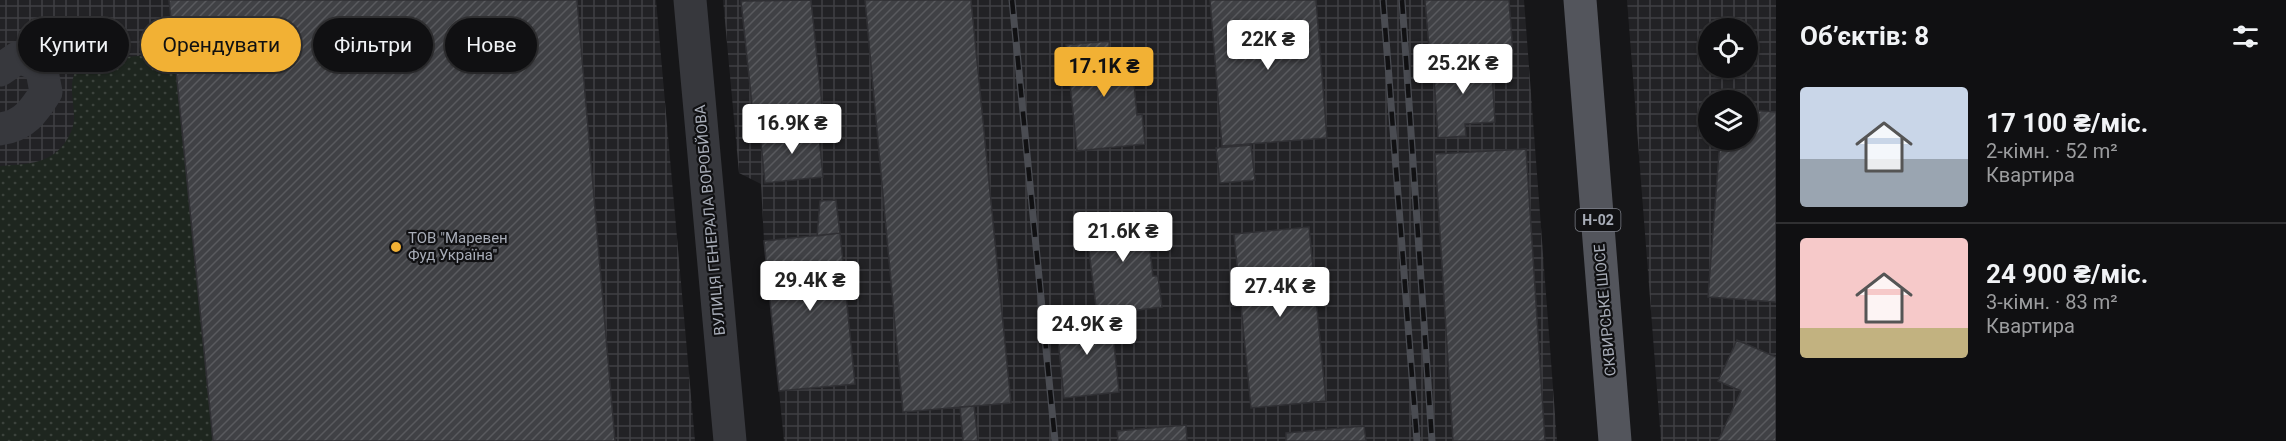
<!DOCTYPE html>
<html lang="uk">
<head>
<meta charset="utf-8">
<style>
	body { margin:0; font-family:Roboto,sans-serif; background:#1e1e20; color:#f1f3f6; height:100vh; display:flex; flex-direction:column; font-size:22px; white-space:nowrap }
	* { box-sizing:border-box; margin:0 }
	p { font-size:20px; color:#9c9d9f }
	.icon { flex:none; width:33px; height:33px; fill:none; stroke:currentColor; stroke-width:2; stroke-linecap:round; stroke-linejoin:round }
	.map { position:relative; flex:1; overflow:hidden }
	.drawer { display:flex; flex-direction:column; background:#101012; width:510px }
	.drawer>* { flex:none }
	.hud { position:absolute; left:18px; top:18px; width:570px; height:54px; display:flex; gap:12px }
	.tools { position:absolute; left:1698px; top:18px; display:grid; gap:12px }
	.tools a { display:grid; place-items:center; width:60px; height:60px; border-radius:50%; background:#101012; box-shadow:0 2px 4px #0004,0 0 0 2px #303032; font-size:30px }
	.price { position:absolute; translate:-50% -51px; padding:0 14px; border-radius:6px; background:#fff; color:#222; font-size:20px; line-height:39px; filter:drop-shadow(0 2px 3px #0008) }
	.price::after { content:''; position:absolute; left:50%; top:36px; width:18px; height:14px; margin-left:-9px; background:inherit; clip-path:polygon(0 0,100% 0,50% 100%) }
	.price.on { background:#f2b134; color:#111 }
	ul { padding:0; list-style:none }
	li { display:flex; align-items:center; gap:18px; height:150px; padding:0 24px }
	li+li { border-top:2px solid #303032 }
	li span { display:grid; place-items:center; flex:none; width:168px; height:120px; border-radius:6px; color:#555 }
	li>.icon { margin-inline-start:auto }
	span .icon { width:72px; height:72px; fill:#fffc; stroke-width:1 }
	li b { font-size:26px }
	h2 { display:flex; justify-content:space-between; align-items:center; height:72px; padding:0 24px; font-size:26px }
	.pill { padding:0 21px; border-radius:27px; background:#101012; box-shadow:0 2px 4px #0004,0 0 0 2px #303032; font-size:21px; line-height:54px }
	.pill.on { background:#f2b134; color:#111 }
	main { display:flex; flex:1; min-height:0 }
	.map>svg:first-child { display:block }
	.industrial { fill:url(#industrial-grid); fill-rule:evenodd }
	.grass { fill:url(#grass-dots) }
	.building { fill:url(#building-hatch); stroke:#303034; stroke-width:1.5 }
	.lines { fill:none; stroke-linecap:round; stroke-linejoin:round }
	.minor { stroke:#37383d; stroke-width:33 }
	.major { stroke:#53555c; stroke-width:33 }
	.rail-casing { stroke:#4a4c52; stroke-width:7 }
	.rail { stroke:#111113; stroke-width:4.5; stroke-dasharray:14; stroke-linecap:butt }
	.poi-dot { fill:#f2b134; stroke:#111113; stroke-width:2 }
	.labels { text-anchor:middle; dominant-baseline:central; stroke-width:4.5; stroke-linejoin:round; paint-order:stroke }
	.shield { fill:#111113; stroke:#7b7e86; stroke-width:1.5 }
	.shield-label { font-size:14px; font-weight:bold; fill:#a8adb8 }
	.street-label { font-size:15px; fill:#a8adb8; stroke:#111113 }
	.poi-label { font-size:15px; fill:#a8adb8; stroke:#111113; text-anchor:start }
</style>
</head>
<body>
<main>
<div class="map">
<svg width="1776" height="441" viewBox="0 0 1776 441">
	<defs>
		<pattern id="industrial-grid" width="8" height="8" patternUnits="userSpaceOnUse" patternTransform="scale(1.5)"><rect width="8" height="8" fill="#222225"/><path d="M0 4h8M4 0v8" fill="none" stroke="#3f3f43"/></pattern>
		<pattern id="grass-dots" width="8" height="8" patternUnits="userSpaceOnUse" patternTransform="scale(1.5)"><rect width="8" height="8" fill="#1e261f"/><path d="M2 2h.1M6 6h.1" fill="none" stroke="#3c433d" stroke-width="1.8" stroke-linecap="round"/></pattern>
		<pattern id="building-hatch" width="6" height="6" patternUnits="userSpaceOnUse" patternTransform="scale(1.5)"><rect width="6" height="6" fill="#404145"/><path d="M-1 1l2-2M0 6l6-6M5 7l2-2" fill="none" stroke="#595a5e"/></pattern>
	</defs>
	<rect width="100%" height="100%" fill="#161618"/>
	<path class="industrial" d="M0,0H656L695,441H0Z
		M723,0H1524L1557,441H784L764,241L761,184L739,173Z
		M1627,0H1776V441H1661ZM1708,28H1748V68H1708ZM1708,100H1748V140H1708Z"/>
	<path class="grass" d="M174,53L213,441H0V166C24,164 48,165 64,144C69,137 74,128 74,118C74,97 67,84 79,64L90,60Z"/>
	<path class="building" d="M169,0H577L615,441H213Z
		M811,0L824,125L755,133L741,1Z
		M865,0H971L1011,403L903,412Z
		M1210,0H1316L1327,138L1222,146Z
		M1425,0H1509L1513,54L1430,60Z
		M1109,41L1110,59L1137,56L1139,84H1134L1137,115L1142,114L1145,144L1077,151L1066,45Z
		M1491,57L1495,122L1465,124L1466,136L1438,138L1433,61Z
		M1748,110L1776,112V302L1708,297L1720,140H1748Z
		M818,127L823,177L765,183L760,133Z
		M1251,145L1255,180L1220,183L1216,148Z
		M1526,149L1545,441H1453L1435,154Z
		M836,200L840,233L817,236L820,201Z
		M1150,211L1154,243H1149L1153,276H1158L1162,307L1097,315L1085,220Z
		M1309,227L1326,401L1251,408L1234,234Z
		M840,233L855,384L779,391L764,241Z
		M1111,314L1119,392L1064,398L1056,320Z
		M1737,340L1776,357V441H1718L1741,391L1718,381Z
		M974,406L978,441H963L960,407Z
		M1186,425L1187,441H1118L1117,431Z
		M1364,426L1366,441H1286V433Z"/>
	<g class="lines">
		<path class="minor" d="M690,0L730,441
			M0,70L19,57L41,66L46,92C34,111 24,126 0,129"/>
		<path class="major" d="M1580,0L1615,441"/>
		<defs>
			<path id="rail" d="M1012,0L1055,441
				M1383,0L1417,441
				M1402,0L1432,441"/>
		</defs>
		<use href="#rail" class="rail-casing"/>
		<use href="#rail" class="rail"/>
	</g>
	<circle class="poi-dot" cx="396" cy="247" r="6"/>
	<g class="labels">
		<rect class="shield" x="1575.5" y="209" width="45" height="22" rx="4.5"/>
		<g class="shield-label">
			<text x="1598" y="220">Н-02</text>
		</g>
		<g class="street-label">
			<text transform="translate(710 220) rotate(-95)">ВУЛИЦЯ ГЕНЕРАЛА ВОРОБЙОВА</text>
			<text transform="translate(1605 310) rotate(-95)">СКВИРСЬКЕ ШОСЕ</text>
		</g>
		<g class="poi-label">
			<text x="408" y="238">ТОВ "Маревен<tspan x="408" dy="17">Фуд Україна"</tspan></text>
		</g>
	</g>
</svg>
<div class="tools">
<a><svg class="icon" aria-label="locate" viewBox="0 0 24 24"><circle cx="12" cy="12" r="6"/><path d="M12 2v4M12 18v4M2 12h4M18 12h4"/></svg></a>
<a><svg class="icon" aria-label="layers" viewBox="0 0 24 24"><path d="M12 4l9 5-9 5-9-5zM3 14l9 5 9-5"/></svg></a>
</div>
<b class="price" style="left:1268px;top:71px">22K ₴</b>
<b class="price" style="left:1463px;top:95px">25.2K ₴</b>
<b class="price on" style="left:1104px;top:98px">17.1K ₴</b>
<b class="price" style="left:792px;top:155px">16.9K ₴</b>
<b class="price" style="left:1123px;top:263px">21.6K ₴</b>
<b class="price" style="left:810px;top:312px">29.4K ₴</b>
<b class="price" style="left:1280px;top:318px">27.4K ₴</b>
<b class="price" style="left:1087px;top:356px">24.9K ₴</b>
<div class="hud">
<a class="pill">Купити</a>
<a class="pill on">Орендувати</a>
<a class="pill">Фільтри</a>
<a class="pill">Нове</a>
</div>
</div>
<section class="drawer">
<h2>Об’єктів: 8<svg class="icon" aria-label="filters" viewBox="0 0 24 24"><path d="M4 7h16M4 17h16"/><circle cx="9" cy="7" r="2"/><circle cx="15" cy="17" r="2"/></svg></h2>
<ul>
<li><span style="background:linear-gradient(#c9d6e8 60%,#9aa5b1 0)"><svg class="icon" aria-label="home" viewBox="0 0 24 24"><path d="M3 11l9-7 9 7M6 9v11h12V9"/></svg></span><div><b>17 100 ₴/міс.</b><p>2-кімн. · 52 m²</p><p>Квартира</p></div></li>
<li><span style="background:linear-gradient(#f6c9c9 75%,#c2b280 0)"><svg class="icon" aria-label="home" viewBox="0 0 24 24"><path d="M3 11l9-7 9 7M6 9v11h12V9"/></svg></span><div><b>24 900 ₴/міс.</b><p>3-кімн. · 83 m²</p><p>Квартира</p></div></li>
</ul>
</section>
</main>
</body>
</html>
